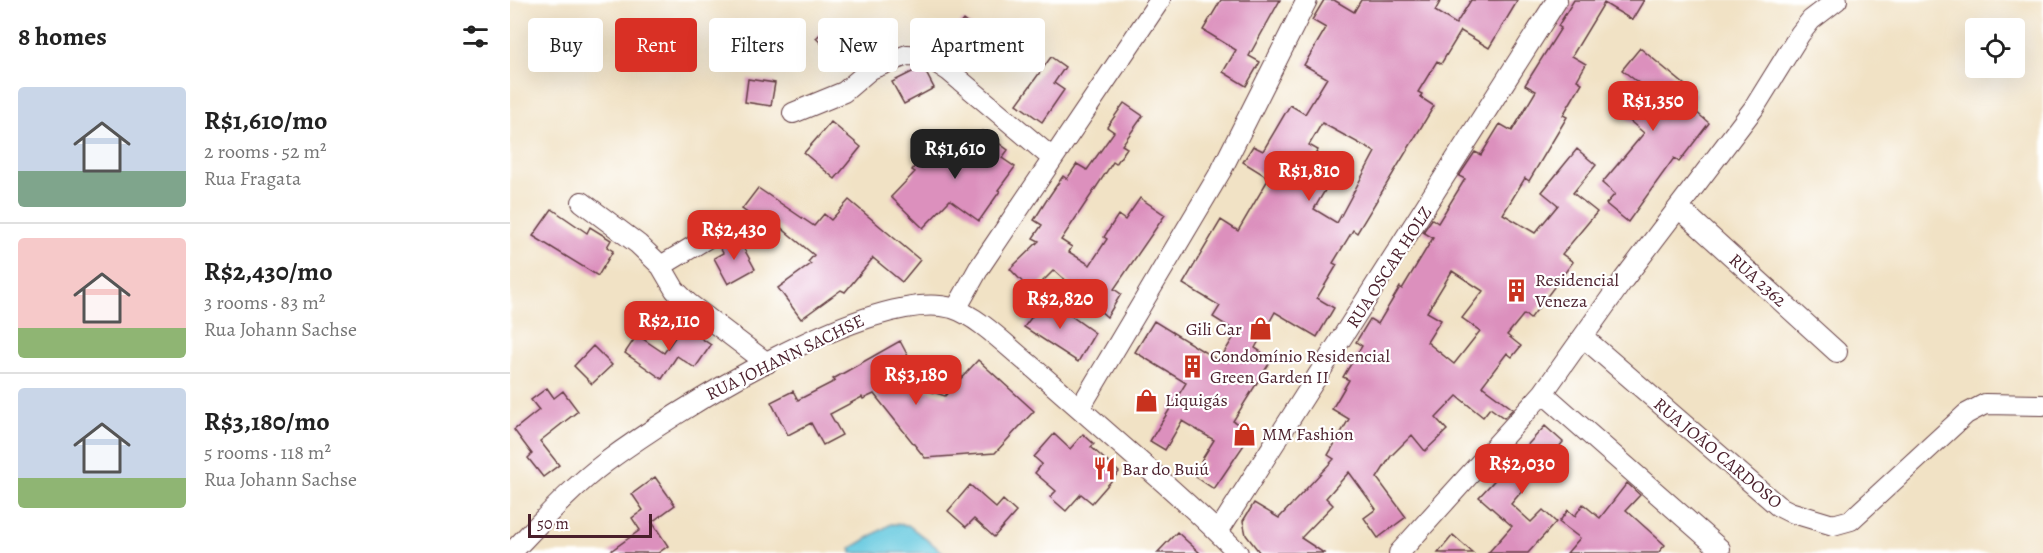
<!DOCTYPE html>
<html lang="en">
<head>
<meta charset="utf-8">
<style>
	body { margin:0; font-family:Alegreya,serif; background:#f6f6f6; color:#222; height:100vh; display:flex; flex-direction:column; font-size:22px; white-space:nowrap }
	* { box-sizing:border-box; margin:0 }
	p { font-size:20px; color:#767676 }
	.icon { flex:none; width:33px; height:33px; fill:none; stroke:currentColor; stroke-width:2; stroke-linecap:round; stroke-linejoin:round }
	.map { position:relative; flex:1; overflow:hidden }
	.drawer { display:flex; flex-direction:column; background:#fff; width:510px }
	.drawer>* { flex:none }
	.guide { position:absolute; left:18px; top:18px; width:570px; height:54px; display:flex; gap:12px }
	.fabs { position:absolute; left:1455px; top:18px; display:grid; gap:12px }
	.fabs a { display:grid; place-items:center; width:60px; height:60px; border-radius:6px; background:#fff; box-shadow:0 6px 24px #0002; font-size:30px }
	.scale { position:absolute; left:18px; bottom:15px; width:124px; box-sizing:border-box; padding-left:6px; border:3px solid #4a1f2b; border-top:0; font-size:16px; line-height:21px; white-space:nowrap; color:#4a1f2b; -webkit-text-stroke:4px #fff; paint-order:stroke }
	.price { position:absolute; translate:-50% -51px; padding:0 14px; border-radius:12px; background:#d93025; color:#fff; font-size:20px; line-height:39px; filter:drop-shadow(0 2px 3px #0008) }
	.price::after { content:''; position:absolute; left:50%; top:36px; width:18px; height:14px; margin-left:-9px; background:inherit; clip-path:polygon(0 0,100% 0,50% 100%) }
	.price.active { background:#222; color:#fff }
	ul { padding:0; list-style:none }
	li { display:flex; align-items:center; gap:18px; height:150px; padding:0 18px }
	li+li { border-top:2px solid #e0e0e0 }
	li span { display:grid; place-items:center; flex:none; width:168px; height:120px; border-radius:6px; color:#555 }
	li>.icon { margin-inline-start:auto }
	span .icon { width:72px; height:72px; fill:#fffc; stroke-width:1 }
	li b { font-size:26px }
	h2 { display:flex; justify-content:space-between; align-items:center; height:72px; padding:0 18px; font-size:26px }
	.tag { padding:0 21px; border-radius:6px; background:#fff; box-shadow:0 6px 24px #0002; font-size:21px; line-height:54px }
	.tag.active { background:#d93025; color:#fff }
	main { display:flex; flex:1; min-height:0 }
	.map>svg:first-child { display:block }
	.water { fill:#60c7de; stroke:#557384; stroke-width:1.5 }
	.building { fill:#dc90bd; fill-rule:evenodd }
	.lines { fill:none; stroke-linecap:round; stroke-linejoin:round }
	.minor-casing { stroke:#633c42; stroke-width:22 }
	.minor { stroke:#fff; stroke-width:20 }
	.labels { text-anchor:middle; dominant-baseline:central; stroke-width:4.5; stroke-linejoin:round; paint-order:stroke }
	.street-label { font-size:18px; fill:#4a1f2b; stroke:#fff }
	.poi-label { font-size:18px; fill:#4a1f2b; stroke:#fff; text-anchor:start }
</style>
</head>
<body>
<main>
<section class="drawer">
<h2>8 homes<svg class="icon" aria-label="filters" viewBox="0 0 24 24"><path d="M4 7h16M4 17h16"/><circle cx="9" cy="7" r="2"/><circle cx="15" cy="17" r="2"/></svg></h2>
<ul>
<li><span style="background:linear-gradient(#c9d6e8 70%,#7fa58c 0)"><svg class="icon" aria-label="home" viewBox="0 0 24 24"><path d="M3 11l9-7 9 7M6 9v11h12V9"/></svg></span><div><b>R$1,610/mo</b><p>2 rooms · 52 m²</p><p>Rua Fragata</p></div></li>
<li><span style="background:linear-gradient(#f6c9c9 75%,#8fb573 0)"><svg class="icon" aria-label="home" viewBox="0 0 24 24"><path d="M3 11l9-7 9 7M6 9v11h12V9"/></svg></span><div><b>R$2,430/mo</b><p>3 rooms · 83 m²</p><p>Rua Johann Sachse</p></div></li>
<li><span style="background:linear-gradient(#c9d6e8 75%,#8fb573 0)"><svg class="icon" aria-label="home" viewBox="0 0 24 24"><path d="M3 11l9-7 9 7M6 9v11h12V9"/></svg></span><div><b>R$3,180/mo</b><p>5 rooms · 118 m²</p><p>Rua Johann Sachse</p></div></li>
</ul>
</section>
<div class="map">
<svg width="1533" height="553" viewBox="0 0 1533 553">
	<rect width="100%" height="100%" fill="#fff"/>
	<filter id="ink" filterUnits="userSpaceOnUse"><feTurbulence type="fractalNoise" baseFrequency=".0167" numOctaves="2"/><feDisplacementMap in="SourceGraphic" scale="12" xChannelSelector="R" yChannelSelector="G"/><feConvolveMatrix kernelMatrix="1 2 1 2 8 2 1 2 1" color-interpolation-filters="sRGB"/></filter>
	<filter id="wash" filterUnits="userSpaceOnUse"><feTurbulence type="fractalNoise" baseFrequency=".008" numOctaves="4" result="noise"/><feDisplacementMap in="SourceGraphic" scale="24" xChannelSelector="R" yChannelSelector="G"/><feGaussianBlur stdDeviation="1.35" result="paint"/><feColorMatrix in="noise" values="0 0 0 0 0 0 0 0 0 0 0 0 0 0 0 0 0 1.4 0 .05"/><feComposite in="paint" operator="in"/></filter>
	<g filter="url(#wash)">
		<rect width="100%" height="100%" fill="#f1e2c5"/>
		<path class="water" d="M381,524L398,525L434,553H342L341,548Z"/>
		<g id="blocks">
			<path class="building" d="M711,0H770L739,56L750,62L736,86L713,72L726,50L693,30Z
				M814,0H824L844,12L851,0H931L925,11L946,24L961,0H1008L979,48L951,31L931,64L927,61L908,92L912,94L910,97L924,106L847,233L843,230L823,263L827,265L807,298L824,308L807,337L765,312L745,348L762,359L723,421L742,433L704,489L686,477L694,464L691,461L704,440L672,421L655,450L640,441L676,383L625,352L644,321L709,361L727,332L703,317L710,306L673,284L711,220L728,231L759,178L733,162L743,146L753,151L780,105L795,114L817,78L794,65L816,28L802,20ZM812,123L865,152L827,223L804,209L824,175L801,161L808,150L799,145Z
				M1064,0H1134L1122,20L1094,3L1062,56L1076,64L1067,80L1072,83L1053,115L1057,117L1019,181L1015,178L993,214L1025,233L1048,205L1032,192L1067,149L1086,165L1063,193L1087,212L1052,254L1063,262L1020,319L1014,314L997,335L1011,346L1002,357L997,353L972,386L1003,409L994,418L980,408L973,417L947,396L926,418L937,430L915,451L902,435L881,456L867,478L896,517L868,538L854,518L866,509L839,472L816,498L823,505L791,538L814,553H750L736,535L733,521L744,503L769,518L824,459L818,455L839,419L822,409L839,380L833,377L852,346L846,342L860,319L868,324L890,287L892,289L923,238L913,232L922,219L928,223L955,179L949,176L965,152L971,155L990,124L1002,131L1026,91L1015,85L1051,28L1048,26ZM942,271L973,291L952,318L970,331L944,364L917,342L931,320L917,312Z
				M326,20L350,46L331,64L306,38Z
				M453,20L472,34L452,63L432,49Z
				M1130,48L1187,95L1179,106L1199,123L1169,162L1164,158L1118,222L1096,204L1105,194L1092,183L1134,133L1108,111L1130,84L1112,70Z
				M541,57L555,67L544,83L554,90L532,122L507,104Z
				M410,68L414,69L424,88L394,104L382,82Z
				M238,79L265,83L261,106L235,102Z
				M614,103L633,116L612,145L617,148L606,164L603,162L551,240L562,247L559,252L580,265L597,239L594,237L608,215L615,220L630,198L655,215L604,289L611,294L597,317L544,270L522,292L500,269L529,241L523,238L532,225L524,220L538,198L553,176L557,179L567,164L577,170L604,132L597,127Z
				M321,122L351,147L325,179L294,153Z
				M472,131L498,150L492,158L505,167L488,190L490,191L469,221L440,200L413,228L381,197L405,172L402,170L423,139L451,159Z
				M248,188L304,226L314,214L321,220L339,200L410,260L392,282L363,258L335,292L331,290L291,319L268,288L301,264L298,262L304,255L264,222L260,229L232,209Z
				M42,209L77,233L80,227L101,240L97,247L103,251L88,276L23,236Z
				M227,236L245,269L218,284L204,258L213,253L209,246Z
				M536,298L585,333L568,362L514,327Z
				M173,326L201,345L185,368L167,356L152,379L115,353L127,335L154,353Z
				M390,341L416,390L435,396L468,360L524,411L485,453L415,458L364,394L353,399L352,397L320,414L332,435L313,445L301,423L278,435L261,402L283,391L288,400L325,381L323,379Z
				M83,346L102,365L82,384L64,366Z
				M37,388L44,398L53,391L68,411L30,441L49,465L33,477L18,458L22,454L4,430L29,410L21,400Z
				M1035,426L1053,442L1001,504L1021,522L1033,510L1046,522L1018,553H978L1002,526L969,497Z
				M544,434L560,449L573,434L584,444L581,447L609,472L582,503L571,494L556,511L540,497L546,491L525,473L532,464L524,457Z
				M145,477L165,505L142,522L158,546L148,553H98L130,530L122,518L133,510L122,494Z
				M1117,483L1130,495L1116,510L1155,545L1148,553H1057L1070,538L1049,522L1058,510L1065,516L1073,504L1090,518Z
				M460,485L486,508L493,500L506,512L484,537L464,519L456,527L438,511Z
				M667,532L690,553H647Z
				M943,535L963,553H928Z"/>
		</g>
	</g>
	<g filter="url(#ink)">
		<use href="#blocks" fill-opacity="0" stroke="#633c42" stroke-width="1.5"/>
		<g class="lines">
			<defs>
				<path id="minor" d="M283,113L334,92L361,69L397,55L416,56L439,71L542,158
					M72,202L128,244L151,266L165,290L178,303L257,363
					M1169,208L1327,352
					M151,266L214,228
					M446,309L469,268L650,0
					M1073,337L1268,506L1280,512L1323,525L1341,520L1456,414L1475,404L1533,405
					M1033,393L1210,549
					M570,408L711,171L797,0
					M708,532L1047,0
					M1,553C31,522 61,488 96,462C162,413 362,286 442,308C468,316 498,347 519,364C560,400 601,436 642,472C671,498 701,524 728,553
					M889,553L1033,393L1114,279L1244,108L1290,34L1301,20L1327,0"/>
			</defs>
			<use href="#minor" class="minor-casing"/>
			<use href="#minor" class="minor"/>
		</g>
	</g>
	<defs>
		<symbol id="building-bare" viewBox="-9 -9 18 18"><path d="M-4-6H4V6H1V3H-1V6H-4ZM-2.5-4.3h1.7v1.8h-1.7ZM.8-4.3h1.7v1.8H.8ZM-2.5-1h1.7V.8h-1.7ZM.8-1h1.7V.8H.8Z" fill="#c8321e" stroke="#fff" stroke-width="2.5" paint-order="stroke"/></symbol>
		<symbol id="shop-bare" viewBox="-9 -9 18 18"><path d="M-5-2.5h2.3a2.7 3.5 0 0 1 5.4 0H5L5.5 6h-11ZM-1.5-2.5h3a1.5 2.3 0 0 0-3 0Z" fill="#c8321e" stroke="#fff" stroke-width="2.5" paint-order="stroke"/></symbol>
		<symbol id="restaurant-bare" viewBox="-9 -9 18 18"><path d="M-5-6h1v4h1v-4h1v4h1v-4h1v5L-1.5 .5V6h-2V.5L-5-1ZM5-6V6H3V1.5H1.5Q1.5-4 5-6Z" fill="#c8321e" stroke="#fff" stroke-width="2.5" paint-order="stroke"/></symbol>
	</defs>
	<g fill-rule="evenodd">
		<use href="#building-bare" x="990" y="274" width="33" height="33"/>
		<use href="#shop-bare" x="734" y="312" width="33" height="33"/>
		<use href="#building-bare" x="666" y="350" width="33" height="33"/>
		<use href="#shop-bare" x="620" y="384" width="33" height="33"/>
		<use href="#shop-bare" x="718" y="418" width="33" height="33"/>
		<use href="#restaurant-bare" x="578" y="452" width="33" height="33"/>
	</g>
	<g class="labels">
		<g class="street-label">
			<text transform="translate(879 267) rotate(-57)">RUA OSCAR HOLZ</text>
			<text transform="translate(1248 280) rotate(42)">RUA 2362</text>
			<text transform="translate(275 357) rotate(-26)">RUA JOHANN SACHSE</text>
			<text transform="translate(1208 453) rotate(40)">RUA JOÃO CARDOSO</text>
		</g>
		<g class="poi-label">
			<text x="1025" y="280">Residencial<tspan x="1025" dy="21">Veneza</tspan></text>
			<text x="732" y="329" text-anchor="end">Gili Car</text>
			<text x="700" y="356">Condomínio Residencial<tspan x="700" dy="21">Green Garden II</tspan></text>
			<text x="655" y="400">Liquigás</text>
			<text x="752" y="434">MM Fashion</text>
			<text x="612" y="469">Bar do Buiú</text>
		</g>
	</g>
</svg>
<div class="fabs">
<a><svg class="icon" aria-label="locate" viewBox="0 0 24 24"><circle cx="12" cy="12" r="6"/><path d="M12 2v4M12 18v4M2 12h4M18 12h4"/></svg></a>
</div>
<div class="scale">50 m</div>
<b class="price" style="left:1143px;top:132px">R$1,350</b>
<b class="price active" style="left:445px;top:180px">R$1,610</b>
<b class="price" style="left:799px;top:202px">R$1,810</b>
<b class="price" style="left:224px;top:261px">R$2,430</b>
<b class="price" style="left:550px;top:330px">R$2,820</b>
<b class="price" style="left:159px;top:352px">R$2,110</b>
<b class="price" style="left:406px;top:406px">R$3,180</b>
<b class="price" style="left:1012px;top:495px">R$2,030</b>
<div class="guide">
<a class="tag">Buy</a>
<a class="tag active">Rent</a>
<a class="tag">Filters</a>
<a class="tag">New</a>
<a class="tag">Apartment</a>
</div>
</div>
</main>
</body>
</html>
